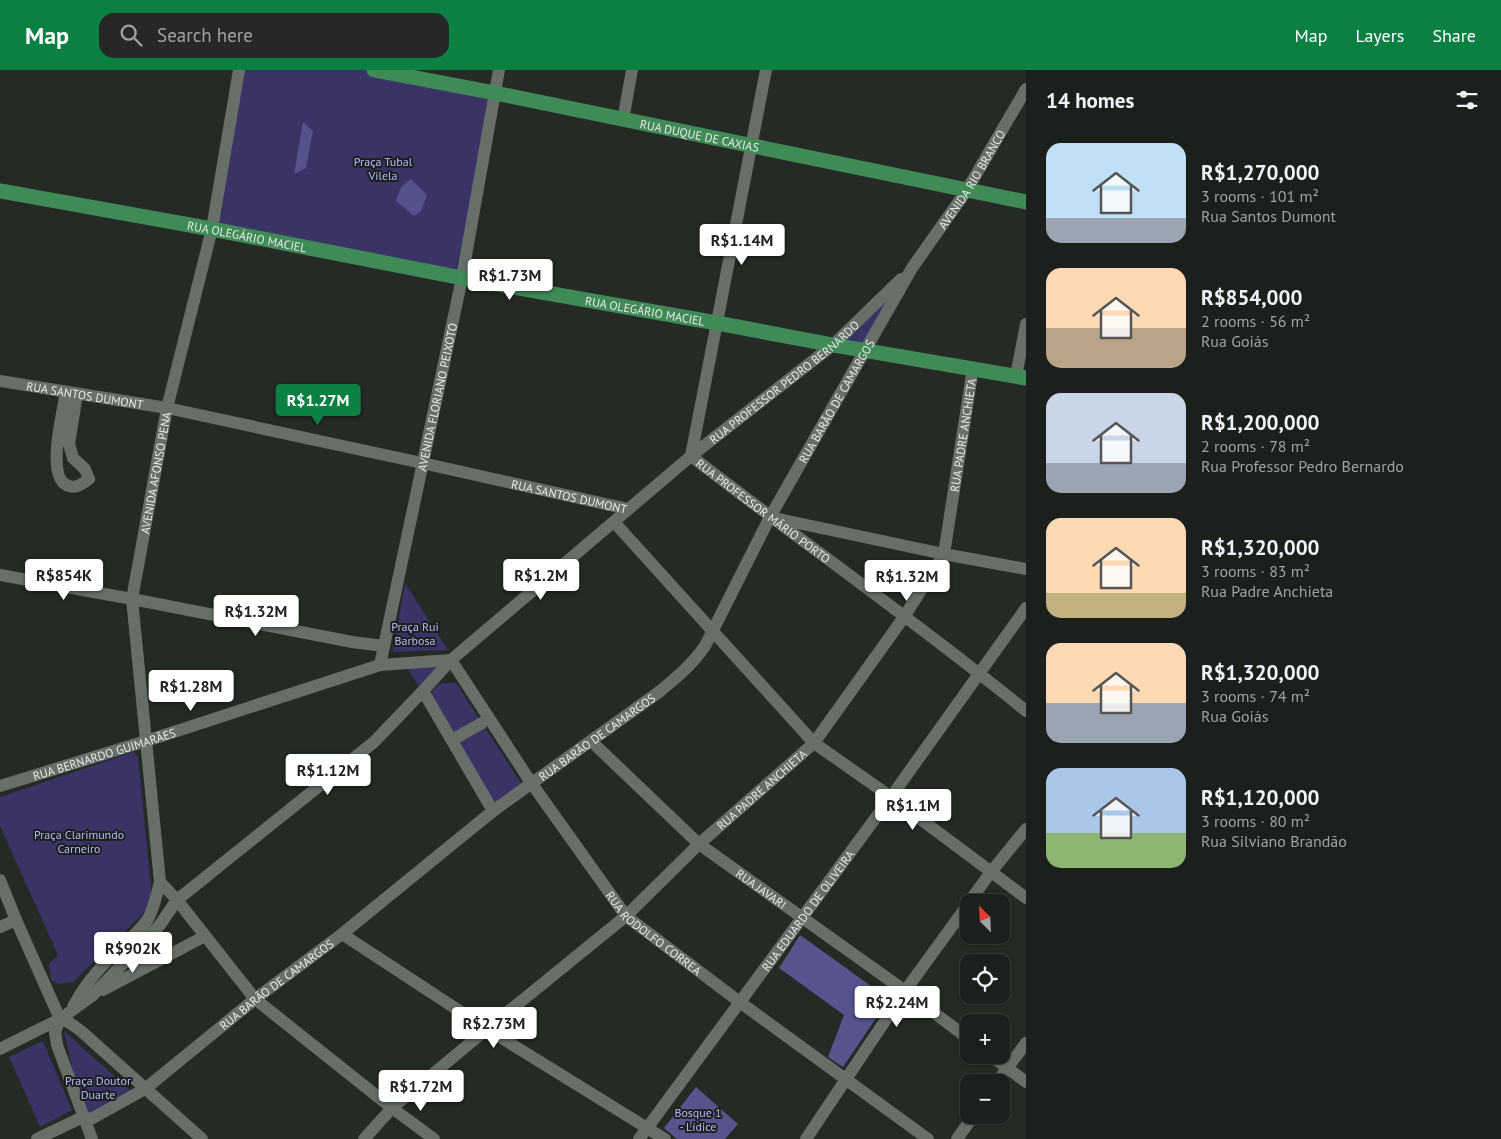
<!DOCTYPE html>
<html lang="en">
<head>
<meta charset="utf-8">
<style>
	body { margin:0; font-family:"PT Sans",sans-serif; background:#252825; color:#f1f3f6; height:100vh; display:flex; flex-direction:column; font-size:19px; white-space:nowrap }
	* { box-sizing:border-box; margin:0 }
	p { font-size:16px; color:#a0a3a3 }
	.icon { flex:none; width:28px; height:28px; fill:none; stroke:currentColor; stroke-width:2; stroke-linecap:round; stroke-linejoin:round }
	.map { position:relative; flex:1; overflow:hidden }
	.drawer { display:flex; flex-direction:column; background:#1c201c; width:475px }
	.drawer>* { flex:none }
	.needle { width:32px; rotate:336deg }
	.fabs { position:absolute; left:960px; top:824px; display:grid; gap:10px }
	.fabs a { display:grid; place-items:center; width:50px; height:50px; border-radius:10px; background:#1c201c; box-shadow:0 1px 4px #0004,0 0 0 1px #3a3e3b; font-size:25px }
	.price { position:absolute; translate:-50% -42px; padding:0 11px; border-radius:5px; background:#fff; color:#222; font-size:16px; line-height:32px; filter:drop-shadow(0 1px 2px #0008) }
	.price::after { content:''; position:absolute; left:50%; top:30px; width:15px; height:11px; margin-left:-8px; background:inherit; clip-path:polygon(0 0,100% 0,50% 100%) }
	.price.on { background:#0b8043; color:#fff }
	ul { padding:0; list-style:none }
	li { display:flex; align-items:center; gap:15px; height:125px; padding:0 20px }
	li span { display:grid; place-items:center; flex:none; width:140px; height:100px; border-radius:15px; color:#555 }
	li>.icon { margin-inline-start:auto }
	span .icon { width:60px; height:60px; fill:#fffc; stroke-width:1 }
	li b { font-size:21px }
	h2 { display:flex; justify-content:space-between; align-items:center; height:60px; padding:0 20px; font-size:21px }
	header { display:flex; align-items:center; gap:30px; box-sizing:border-box; height:70px; padding:0 25px; background:#0b8043; color:#fff }
	header strong { font-size:24px }
	nav { display:flex; gap:28px; margin-inline-start:auto; font-size:18px }
	.search { width:350px; height:45px; background:#252825; display:flex; align-items:center; gap:12px; box-sizing:border-box; padding:0 18px; border-radius:15px; color:#a0a3a3; font-size:19px }
	main { display:flex; flex:1; min-height:0 }
	.map>svg:first-child { display:block }
	.green { fill:#393366 }
	.forest { fill:#58538d }
	.water { fill:#56518b }
	.lines { fill:none; stroke-linecap:round; stroke-linejoin:round }
	.minor { stroke:#686f69; stroke-width:12 }
	.major { stroke:#408a58; stroke-width:15 }
	.labels { text-anchor:middle; dominant-baseline:central; stroke-width:4; stroke-linejoin:round; paint-order:stroke }
	.street-label { font-size:12px; fill:#e7eae7; stroke:#1b201c }
	.park-label { font-size:12px; fill:#bcb8ff; stroke:#1b201c }
</style>
</head>
<body>
<header>
<strong>Map</strong>
<div class="search"><svg class="icon" aria-label="search" viewBox="0 0 24 24"><circle cx="10" cy="10" r="6"/><path d="M15 15l6 6"/></svg>Search here</div>
<nav><a>Map</a><a>Layers</a><a>Share</a></nav>
</header>
<main>
<div class="map">
<svg width="1026" height="1069" viewBox="0 0 1026 1069">
	<rect width="100%" height="100%" fill="#252a25"/>
	<path class="green" d="M239,0H374L495,23L461,212L212,159Z
		M912,198L864,281L833,275Z
		M405,513L448,580L393,582Z
		M442,594L421,619L406,597Z
		M443,613H456L523,716L494,736L431,623L438,615Z
		M133,682L138,687L152,828L149,836L143,844L73,912L60,914L51,910L49,894L58,885L0,756V727Z
		M64,961L132,1022L83,1047Z
		M43,971L72,1040L40,1057L9,987Z"/>
	<path class="forest" d="M800,865L889,929L843,997L828,987L844,945L779,898Z
		M696,1017L738,1054L725,1069H677L664,1058Z"/>
	<path class="water" d="M303,52L313,61L306,98L294,104Z
		M411,109L427,125L421,141L414,146L396,131L401,117Z"/>
	<g class="lines">
		<g class="minor">
			<path id="s1" d="M766,0L691,386C802,472 917,552 1026,641"/>
			<path d="M623,50L632,0"/>
			<path d="M1016,306L1026,254"/>
			<path id="s2" d="M0,311L167,338L422,393L628,439"/>
			<path d="M66,322C63,341 47,402 65,414C74,420 81,415 89,409L85,399L73,388L69,374L77,324"/>
			<path d="M774,448L944,484L1026,499"/>
			<path d="M614,452L814,673L891,727L1026,828"/>
			<path d="M0,505L132,529L352,572L384,576"/>
			<path id="s3" d="M451,590L532,714L626,846L741,933L928,1069"/>
			<path id="s4" d="M380,595L462,208L499,0"/>
			<path d="M423,621L493,741"/>
			<path d="M452,670L482,653"/>
			<path id="s5" d="M591,671L699,774L905,921L969,969"/>
			<path id="s6" d="M0,716L146,671L380,595L451,590"/>
			<path d="M0,810L16,850L60,949L55,962L57,975L92,1069"/>
			<path d="M160,812L177,830L255,929L392,1038L434,1069"/>
			<path d="M969,832L991,802L1026,759"/>
			<path d="M0,857L16,850"/>
			<path d="M342,864L487,959L665,1069"/>
			<path d="M103,920L205,866"/>
			<path id="s7" d="M73,937C84,915 98,899 116,882C127,872 139,862 148,849C154,838 157,824 160,812L132,529L167,338L212,159L239,0"/>
			<path d="M60,949L70,953L81,961L202,1069"/>
			<path id="s8" d="M0,979L60,949L92,926L159,856L177,830L374,672L423,621L451,590L691,386L833,275L901,209"/>
			<path d="M990,985L1026,1012"/>
			<path d="M997,1012L1026,973"/>
			<path id="s9" d="M37,1069L83,1047L91,1049L145,1019L255,929L342,864L493,741L659,622C676,608 692,595 705,576L770,447L912,198L967,120L1026,19"/>
			<path id="s10" d="M364,1069L392,1038L487,959L626,846L699,774L814,673L904,547L944,484L973,298"/>
			<path id="s11" d="M639,1069L891,727L1026,538"/>
			<path d="M806,1069L905,921L969,833"/>
			<path d="M957,1069L974,1045"/>
		</g>
		<g class="major">
			<path id="s12" d="M374,0L495,23L1026,132"/>
			<path id="s13" d="M0,121L212,159L462,208L717,253L833,275L1026,308"/>
		</g>
	</g>
	<g class="labels">
		<g class="street-label">
			<text stroke="none"><textPath href="#s12" startOffset="332">RUA DUQUE DE CAXIAS</textPath></text>
			<text stroke="none"><textPath href="#s9" startOffset="1374">AVENIDA RIO BRANCO</textPath></text>
			<text stroke="none"><textPath href="#s13" startOffset="251">RUA OLEGÁRIO MACIEL</textPath></text>
			<text stroke="none"><textPath href="#s13" startOffset="656">RUA OLEGÁRIO MACIEL</textPath></text>
			<text stroke="none"><textPath href="#s8" startOffset="1034">RUA PROFESSOR PEDRO BERNARDO</textPath></text>
			<text stroke="none"><textPath href="#s2" startOffset="86">RUA SANTOS DUMONT</textPath></text>
			<text stroke="none"><textPath href="#s4" startOffset="274">AVENIDA FLORIANO PEIXOTO</textPath></text>
			<text stroke="none"><textPath href="#s9" startOffset="1114">RUA BARÃO DE CAMARGOS</textPath></text>
			<text stroke="none"><textPath href="#s10" startOffset="950">RUA PADRE ANCHIETA</textPath></text>
			<text stroke="none"><textPath href="#s7" startOffset="568">AVENIDA AFONSO PENA</textPath></text>
			<text stroke="none"><textPath href="#s2" startOffset="581">RUA SANTOS DUMONT</textPath></text>
			<text stroke="none"><textPath href="#s1" startOffset="484">RUA PROFESSOR MÁRIO PORTO</textPath></text>
			<text stroke="none"><textPath href="#s9" startOffset="694">RUA BARÃO DE CAMARGOS</textPath></text>
			<text stroke="none"><textPath href="#s6" startOffset="109">RUA BERNARDO GUIMARÃES</textPath></text>
			<text stroke="none"><textPath href="#s10" startOffset="530">RUA PADRE ANCHIETA</textPath></text>
			<text stroke="none"><textPath href="#s5" startOffset="226">RUA JAVARI</textPath></text>
			<text stroke="none"><textPath href="#s11" startOffset="284">RUA EDUARDO DE OLIVEIRA</textPath></text>
			<text stroke="none"><textPath href="#s3" startOffset="342">RUA RODOLFO CORREA</textPath></text>
			<text stroke="none"><textPath href="#s9" startOffset="289">RUA BARÃO DE CAMARGOS</textPath></text>
		</g>
		<g class="park-label">
			<text x="383" y="91">Praça Tubal<tspan x="383" dy="14">Vilela</tspan></text>
			<text x="415" y="556">Praça Rui<tspan x="415" dy="14">Barbosa</tspan></text>
			<text x="79" y="764">Praça Clarimundo<tspan x="79" dy="14">Carneiro</tspan></text>
			<text x="98" y="1010">Praça Doutor<tspan x="98" dy="14">Duarte</tspan></text>
			<text x="698" y="1042">Bosque 1<tspan x="698" dy="14">- Lídice</tspan></text>
		</g>
	</g>
</svg>
<div class="fabs">
<a><svg class="needle" viewBox="-14 -14 28 28"><path d="M0-13l5 13h-10z" fill="#e53935"/><path d="M0 13l5-13h-10z" fill="#a0a3a3"/></svg></a>
<a><svg class="icon" aria-label="locate" viewBox="0 0 24 24"><circle cx="12" cy="12" r="6"/><path d="M12 2v4M12 18v4M2 12h4M18 12h4"/></svg></a>
<a>+</a>
<a>−</a>
</div>
<b class="price" style="left:742px;top:196px">R$1.14M</b>
<b class="price" style="left:510px;top:231px">R$1.73M</b>
<b class="price on" style="left:318px;top:356px">R$1.27M</b>
<b class="price" style="left:64px;top:531px">R$854K</b>
<b class="price" style="left:541px;top:531px">R$1.2M</b>
<b class="price" style="left:907px;top:532px">R$1.32M</b>
<b class="price" style="left:256px;top:567px">R$1.32M</b>
<b class="price" style="left:191px;top:642px">R$1.28M</b>
<b class="price" style="left:328px;top:726px">R$1.12M</b>
<b class="price" style="left:913px;top:761px">R$1.1M</b>
<b class="price" style="left:133px;top:904px">R$902K</b>
<b class="price" style="left:897px;top:958px">R$2.24M</b>
<b class="price" style="left:494px;top:979px">R$2.73M</b>
<b class="price" style="left:421px;top:1042px">R$1.72M</b>
</div>
<section class="drawer">
<h2>14 homes<svg class="icon" aria-label="filters" viewBox="0 0 24 24"><path d="M4 7h16M4 17h16"/><circle cx="9" cy="7" r="2"/><circle cx="15" cy="17" r="2"/></svg></h2>
<ul>
<li><span style="background:linear-gradient(#bfe0f5 75%,#9aa5b1 0)"><svg class="icon" aria-label="home" viewBox="0 0 24 24"><path d="M3 11l9-7 9 7M6 9v11h12V9"/></svg></span><div><b>R$1,270,000</b><p>3 rooms · 101 m²</p><p>Rua Santos Dumont</p></div></li>
<li><span style="background:linear-gradient(#ffd9b3 60%,#b9a48a 0)"><svg class="icon" aria-label="home" viewBox="0 0 24 24"><path d="M3 11l9-7 9 7M6 9v11h12V9"/></svg></span><div><b>R$854,000</b><p>2 rooms · 56 m²</p><p>Rua Goiás</p></div></li>
<li><span style="background:linear-gradient(#c9d6e8 70%,#9aa5b1 0)"><svg class="icon" aria-label="home" viewBox="0 0 24 24"><path d="M3 11l9-7 9 7M6 9v11h12V9"/></svg></span><div><b>R$1,200,000</b><p>2 rooms · 78 m²</p><p>Rua Professor Pedro Bernardo</p></div></li>
<li><span style="background:linear-gradient(#ffd9b3 75%,#c2b280 0)"><svg class="icon" aria-label="home" viewBox="0 0 24 24"><path d="M3 11l9-7 9 7M6 9v11h12V9"/></svg></span><div><b>R$1,320,000</b><p>3 rooms · 83 m²</p><p>Rua Padre Anchieta</p></div></li>
<li><span style="background:linear-gradient(#ffd9b3 60%,#9aa5b1 0)"><svg class="icon" aria-label="home" viewBox="0 0 24 24"><path d="M3 11l9-7 9 7M6 9v11h12V9"/></svg></span><div><b>R$1,320,000</b><p>3 rooms · 74 m²</p><p>Rua Goiás</p></div></li>
<li><span style="background:linear-gradient(#a9c7e8 65%,#8fb573 0)"><svg class="icon" aria-label="home" viewBox="0 0 24 24"><path d="M3 11l9-7 9 7M6 9v11h12V9"/></svg></span><div><b>R$1,120,000</b><p>3 rooms · 80 m²</p><p>Rua Silviano Brandão</p></div></li>
</ul>
</section>
</main>
</body>
</html>
